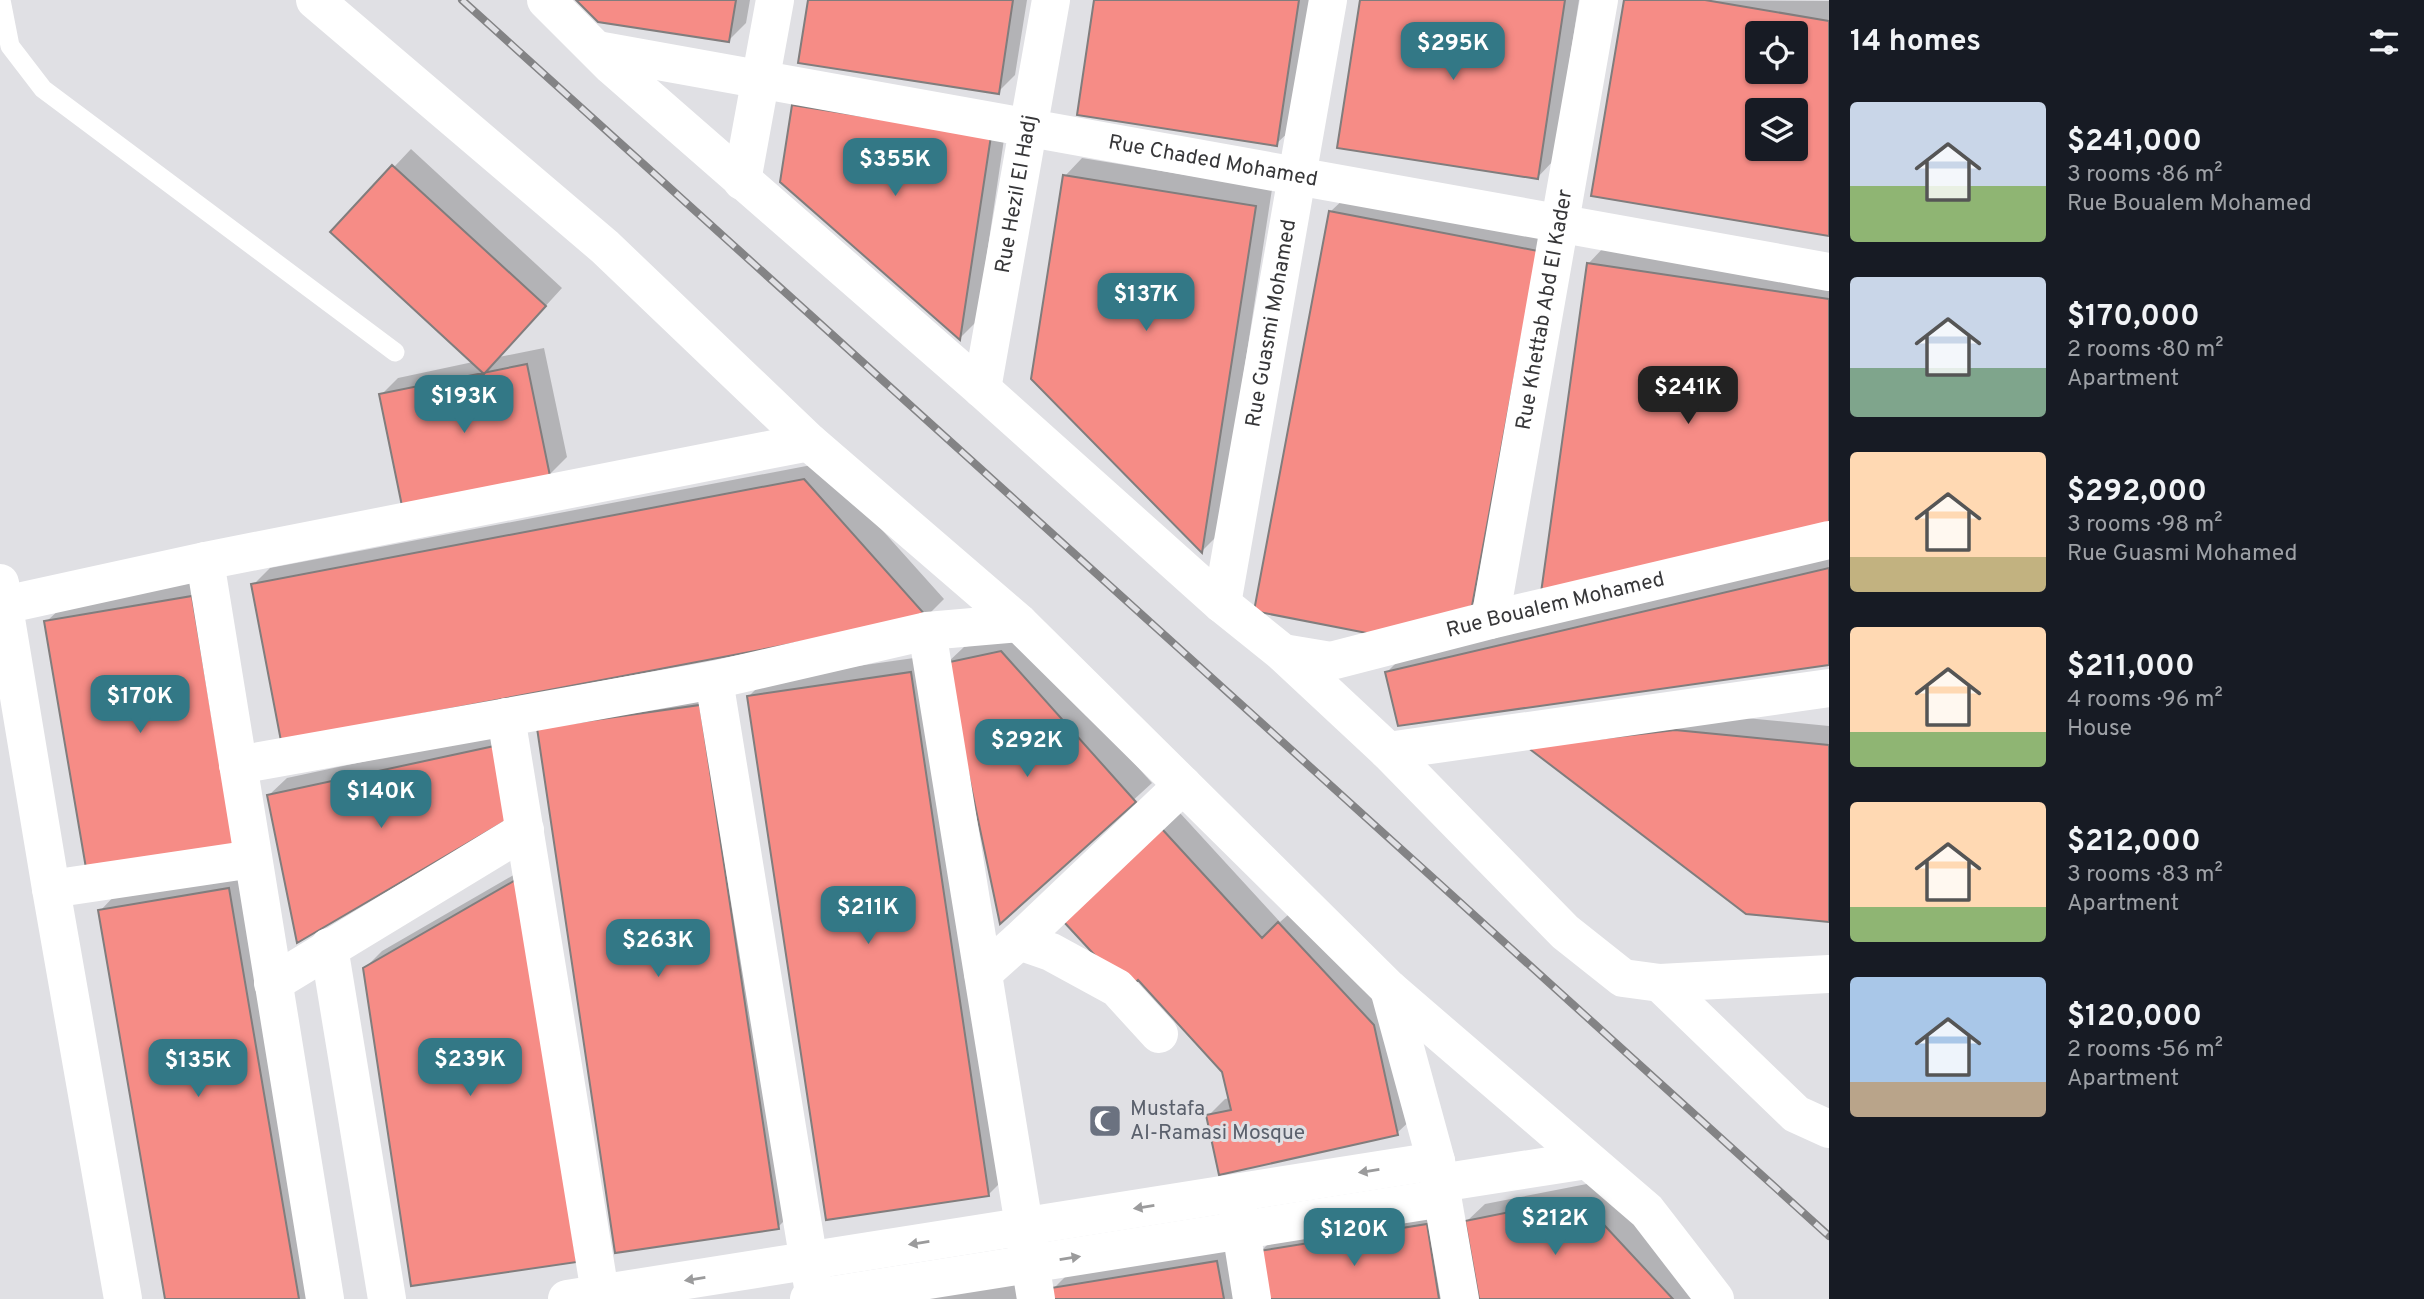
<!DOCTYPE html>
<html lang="en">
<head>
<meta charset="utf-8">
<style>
	body { margin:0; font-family:Overpass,sans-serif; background:#20242c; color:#f1f3f6; height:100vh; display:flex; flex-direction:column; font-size:26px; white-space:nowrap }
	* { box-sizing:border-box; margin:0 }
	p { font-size:23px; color:#9ea1a6 }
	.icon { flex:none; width:38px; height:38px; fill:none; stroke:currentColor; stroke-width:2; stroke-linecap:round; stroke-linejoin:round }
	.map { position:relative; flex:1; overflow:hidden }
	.side { display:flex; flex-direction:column; background:#171b24; width:595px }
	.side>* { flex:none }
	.controls { position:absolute; left:1745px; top:21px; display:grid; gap:14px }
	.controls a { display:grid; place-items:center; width:63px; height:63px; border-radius:7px; background:#171b24; box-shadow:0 2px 5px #0004; font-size:35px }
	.price { position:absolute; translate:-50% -60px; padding:0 16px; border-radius:14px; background:#337886; color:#fff; font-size:23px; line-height:46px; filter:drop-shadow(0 2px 4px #0008) }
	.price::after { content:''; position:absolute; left:50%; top:42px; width:21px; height:16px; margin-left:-10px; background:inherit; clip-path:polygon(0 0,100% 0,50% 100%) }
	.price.active { background:#222; color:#fff }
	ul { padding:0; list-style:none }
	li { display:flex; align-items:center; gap:21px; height:175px; padding:0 21px }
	li span { display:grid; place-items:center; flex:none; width:196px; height:140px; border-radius:7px; color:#555 }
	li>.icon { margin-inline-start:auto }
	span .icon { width:84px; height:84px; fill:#fffc; stroke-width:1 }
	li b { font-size:30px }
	h2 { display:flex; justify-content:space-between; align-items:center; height:84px; padding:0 21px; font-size:30px }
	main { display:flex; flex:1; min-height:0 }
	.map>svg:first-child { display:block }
	.shadow { fill:#0003; fill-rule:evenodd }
	.building { fill:#f68c86; stroke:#817d7d; stroke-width:2; fill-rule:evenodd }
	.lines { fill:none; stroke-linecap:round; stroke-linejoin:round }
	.lane { stroke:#fff; stroke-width:19 }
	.street { stroke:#fff; stroke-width:38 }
	.secondary { stroke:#fff; stroke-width:38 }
	.rail-casing { stroke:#838385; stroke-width:8 }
	.rail { stroke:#e0e0e4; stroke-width:5; stroke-dasharray:16; stroke-linecap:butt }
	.oneway { fill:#9b9b9c }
	.labels { text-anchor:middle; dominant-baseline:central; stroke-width:6; stroke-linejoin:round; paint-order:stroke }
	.street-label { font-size:21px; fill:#373739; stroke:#e0e0e4 }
	.worship-label { font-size:21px; fill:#5b616d; stroke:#e0e0e4; text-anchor:start }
</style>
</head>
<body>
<main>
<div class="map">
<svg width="1829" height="1299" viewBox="0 0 1829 1299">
	<rect width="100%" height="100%" fill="#e0e0e4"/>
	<path class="shadow" d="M578,0H750L746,23L729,40Z
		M810,0H1027L1015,75L998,92Z
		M1096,0H1313L1294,127L1276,144Z
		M1362,0H1579L1554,160L1537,178Z
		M1626,0L1829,1V235ZM1757,33H1796V72H1757ZM1757,110H1796V149H1757Z
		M811,88L1007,119L977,321L960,338L793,106Z
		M411,149L562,288L499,357L544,348L567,457L549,475L381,395L398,378L473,362L333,232Z
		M1082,158L1272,189L1219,534L1202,551L1033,379L1065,176Z
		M1348,195L1554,234L1488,587L1471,605L1330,212Z
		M1605,246L1829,280V524L1588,264Z
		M822,463L944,599L927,616L253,585L270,568Z
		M1829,556V664L1387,672L1404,655Z
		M209,580L234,848L46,622L64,605Z
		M1019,635L1152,783L1001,921L946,664L964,647Z
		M928,656L1006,1177L989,1194L749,696L766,679Z
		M717,688L795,1210L778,1227L538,729Z
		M1694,713L1829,726V920L1530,747Z
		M516,729L513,815L269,795L287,778Z
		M1180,813L1280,922L1297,907L1390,1008L1415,1116L1397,1133L1208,1116L1225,1099L1230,1098L1224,1071L1138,978L1066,921Z
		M536,862L576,1260L365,968L382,951Z
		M246,872L310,1299H166L100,911L117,893Z
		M1597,1182L1706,1299H1481L1467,1221L1485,1204Z
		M1444,1208L1458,1299H1268L1261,1251L1278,1234Z
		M1234,1244L1244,1299H1055L1053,1289L1070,1272Z
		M1025,1279L1028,1299H897Z"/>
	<path class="building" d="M576,0H736L729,42L598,22Z
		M808,0H1013L999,94L798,63Z
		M1094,0H1299L1277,146L1077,115Z
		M1360,0H1565L1538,179L1337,148Z
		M1624,0H1705L1829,21V236L1591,196ZM1757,33H1796V72H1757ZM1757,110H1796V149H1757Z
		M792,105L991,136L960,340L780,182Z
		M392,165L546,306L484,374L330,232Z
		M1063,175L1256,206L1202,553L1031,379Z
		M1329,211L1538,251L1472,606L1387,637L1254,611Z
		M1587,263L1829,299V526L1540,600Z
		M527,364L550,476L402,506L379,394Z
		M804,479L928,618L281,741L251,584Z
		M1829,568V665L1398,726L1385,672Z
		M192,596L235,850L87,874L44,621Z
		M1001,651L1136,802L1000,924L945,663Z
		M911,672L989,1196L826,1220L747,696Z
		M700,705L779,1229L615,1253L537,728Z
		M1675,730L1829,745V922L1746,914L1527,747Z
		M499,745L514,816L297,943L267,795Z
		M1162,829L1262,938L1278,922L1374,1025L1398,1135L1219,1175L1206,1115L1231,1110L1222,1072L1138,980L1127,990L1063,921Z
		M519,878L577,1262L411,1286L363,968Z
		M229,888L299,1299H165L98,910Z
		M1579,1198L1673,1299H1479L1465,1221Z
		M1427,1224L1439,1299H1266L1259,1251Z
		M1217,1261L1224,1299H1053L1051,1288Z"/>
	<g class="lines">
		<path class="lane" d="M1,0L10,46L43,89L395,352"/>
		<g class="street">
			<path d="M315,0L605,247L809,442L1019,623L1389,989L1647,1211L1715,1299"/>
			<path d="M546,0L612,66L982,389L1222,604L1283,653L1388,751L1565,932L1623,978L1660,983L1829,974"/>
			<path id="s1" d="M597,50L1829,272"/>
			<path d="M742,181L775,0"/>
			<path id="s2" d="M982,389L1051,0"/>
			<path d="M205,561L325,1299"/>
			<path id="s3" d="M1222,604L1328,0"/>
			<path d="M4,605L205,561L809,442"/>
			<path id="s4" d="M1490,620L1599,0"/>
			<path d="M927,631L1036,1299"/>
			<path id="s5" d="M1283,653L1331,661L1490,620L1829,540"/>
			<path d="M714,680L813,1287"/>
			<path d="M506,717L601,1299"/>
			<path d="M1388,751L1829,688"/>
			<path d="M238,765L714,680L927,631L1019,623"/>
			<path d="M51,889L253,859"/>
			<path d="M1019,941L1051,952L1117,988L1159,1034"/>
			<path d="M329,947L387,1299"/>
			<path d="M983,973L1019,941L1183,785"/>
			<path d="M273,983L525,830"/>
			<path d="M1660,983L1796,1114L1829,1129"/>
			<path d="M1389,989L1436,1161L1460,1299"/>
			<path d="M1440,1183L1587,1160"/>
			<path d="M1237,1205L1252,1299"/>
			<path d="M567,1299L1436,1161"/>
			<path d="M809,1299L1443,1198"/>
		</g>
		<path class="secondary" d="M0,583L51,889L123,1299"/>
		<defs>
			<path id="rail" d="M462,0L1829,1236"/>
		</defs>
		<use href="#rail" class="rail-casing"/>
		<use href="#rail" class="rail"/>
	</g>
	<defs><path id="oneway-solid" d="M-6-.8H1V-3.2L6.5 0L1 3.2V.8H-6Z" transform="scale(1.75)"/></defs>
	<g class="oneway">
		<use href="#oneway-solid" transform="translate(1369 1171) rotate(171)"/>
		<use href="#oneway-solid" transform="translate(1144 1207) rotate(171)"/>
		<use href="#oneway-solid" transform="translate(919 1243) rotate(171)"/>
		<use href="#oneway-solid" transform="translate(1070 1258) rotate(-9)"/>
		<use href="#oneway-solid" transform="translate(695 1279) rotate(171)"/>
	</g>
	<defs>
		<symbol id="mosque-square" viewBox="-11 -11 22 22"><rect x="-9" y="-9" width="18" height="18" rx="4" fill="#6b7280" stroke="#e0e0e4"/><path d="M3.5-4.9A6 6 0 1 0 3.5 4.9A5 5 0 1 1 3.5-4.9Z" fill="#fff"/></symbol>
	</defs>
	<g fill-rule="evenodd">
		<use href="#mosque-square" x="1086" y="1102" width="38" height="38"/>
	</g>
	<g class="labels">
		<g class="street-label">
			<text stroke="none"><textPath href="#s1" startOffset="626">Rue Chaded Mohamed</textPath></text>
			<text stroke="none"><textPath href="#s2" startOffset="198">Rue Hezil El Hadj</textPath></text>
			<text stroke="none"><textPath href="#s4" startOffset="315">Rue Khettab Abd El Kader</textPath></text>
			<text stroke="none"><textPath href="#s3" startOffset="285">Rue Guasmi Mohamed</textPath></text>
			<text stroke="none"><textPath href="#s5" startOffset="280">Rue Boualem Mohamed</textPath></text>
		</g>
		<g class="worship-label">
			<text x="1130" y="1109">Mustafa<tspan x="1130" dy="24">Al-Ramasi Mosque</tspan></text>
		</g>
	</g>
</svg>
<div class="controls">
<a><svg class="icon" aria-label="locate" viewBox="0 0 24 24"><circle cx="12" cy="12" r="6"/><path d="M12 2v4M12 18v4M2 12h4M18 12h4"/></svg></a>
<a><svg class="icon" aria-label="layers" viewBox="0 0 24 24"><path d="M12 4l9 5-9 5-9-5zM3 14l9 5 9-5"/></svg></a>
</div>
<b class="price" style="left:1453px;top:82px">$295K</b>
<b class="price" style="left:895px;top:198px">$355K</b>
<b class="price" style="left:1146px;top:333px">$137K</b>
<b class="price active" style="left:1688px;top:426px">$241K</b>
<b class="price" style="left:464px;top:435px">$193K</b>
<b class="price" style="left:140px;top:735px">$170K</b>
<b class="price" style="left:1027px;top:779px">$292K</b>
<b class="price" style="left:381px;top:830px">$140K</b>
<b class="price" style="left:868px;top:946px">$211K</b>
<b class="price" style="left:658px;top:979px">$263K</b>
<b class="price" style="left:470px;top:1098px">$239K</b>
<b class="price" style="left:198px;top:1099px">$135K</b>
<b class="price" style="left:1555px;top:1257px">$212K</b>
<b class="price" style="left:1354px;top:1268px">$120K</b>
</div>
<section class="side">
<h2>14 homes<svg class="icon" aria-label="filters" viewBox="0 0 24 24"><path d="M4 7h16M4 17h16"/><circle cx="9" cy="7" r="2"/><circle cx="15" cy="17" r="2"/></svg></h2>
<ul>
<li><span style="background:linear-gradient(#c9d6e8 60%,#8fb573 0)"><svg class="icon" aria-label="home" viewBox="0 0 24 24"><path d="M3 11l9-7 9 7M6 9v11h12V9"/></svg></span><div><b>$241,000</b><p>3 rooms · 86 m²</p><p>Rue Boualem Mohamed</p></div></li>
<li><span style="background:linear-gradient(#c9d6e8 65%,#7fa58c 0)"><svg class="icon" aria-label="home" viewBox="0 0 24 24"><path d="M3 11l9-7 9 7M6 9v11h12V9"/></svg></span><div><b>$170,000</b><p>2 rooms · 80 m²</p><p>Apartment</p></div></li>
<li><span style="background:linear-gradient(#ffd9b3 75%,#c2b280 0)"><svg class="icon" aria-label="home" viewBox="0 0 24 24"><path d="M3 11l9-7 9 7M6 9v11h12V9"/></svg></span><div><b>$292,000</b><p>3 rooms · 98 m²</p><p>Rue Guasmi Mohamed</p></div></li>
<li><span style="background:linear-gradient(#ffd9b3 75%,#8fb573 0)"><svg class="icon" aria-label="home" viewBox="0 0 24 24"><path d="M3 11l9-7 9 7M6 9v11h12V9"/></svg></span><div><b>$211,000</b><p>4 rooms · 96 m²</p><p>House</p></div></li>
<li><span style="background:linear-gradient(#ffd9b3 75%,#8fb573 0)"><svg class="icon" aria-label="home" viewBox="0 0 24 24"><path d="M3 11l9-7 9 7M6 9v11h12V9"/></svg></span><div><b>$212,000</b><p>3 rooms · 83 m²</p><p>Apartment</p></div></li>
<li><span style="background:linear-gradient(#a9c7e8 75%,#b9a48a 0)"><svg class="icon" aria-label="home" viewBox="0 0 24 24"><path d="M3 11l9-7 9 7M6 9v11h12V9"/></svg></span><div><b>$120,000</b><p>2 rooms · 56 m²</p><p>Apartment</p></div></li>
</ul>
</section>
</main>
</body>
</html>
